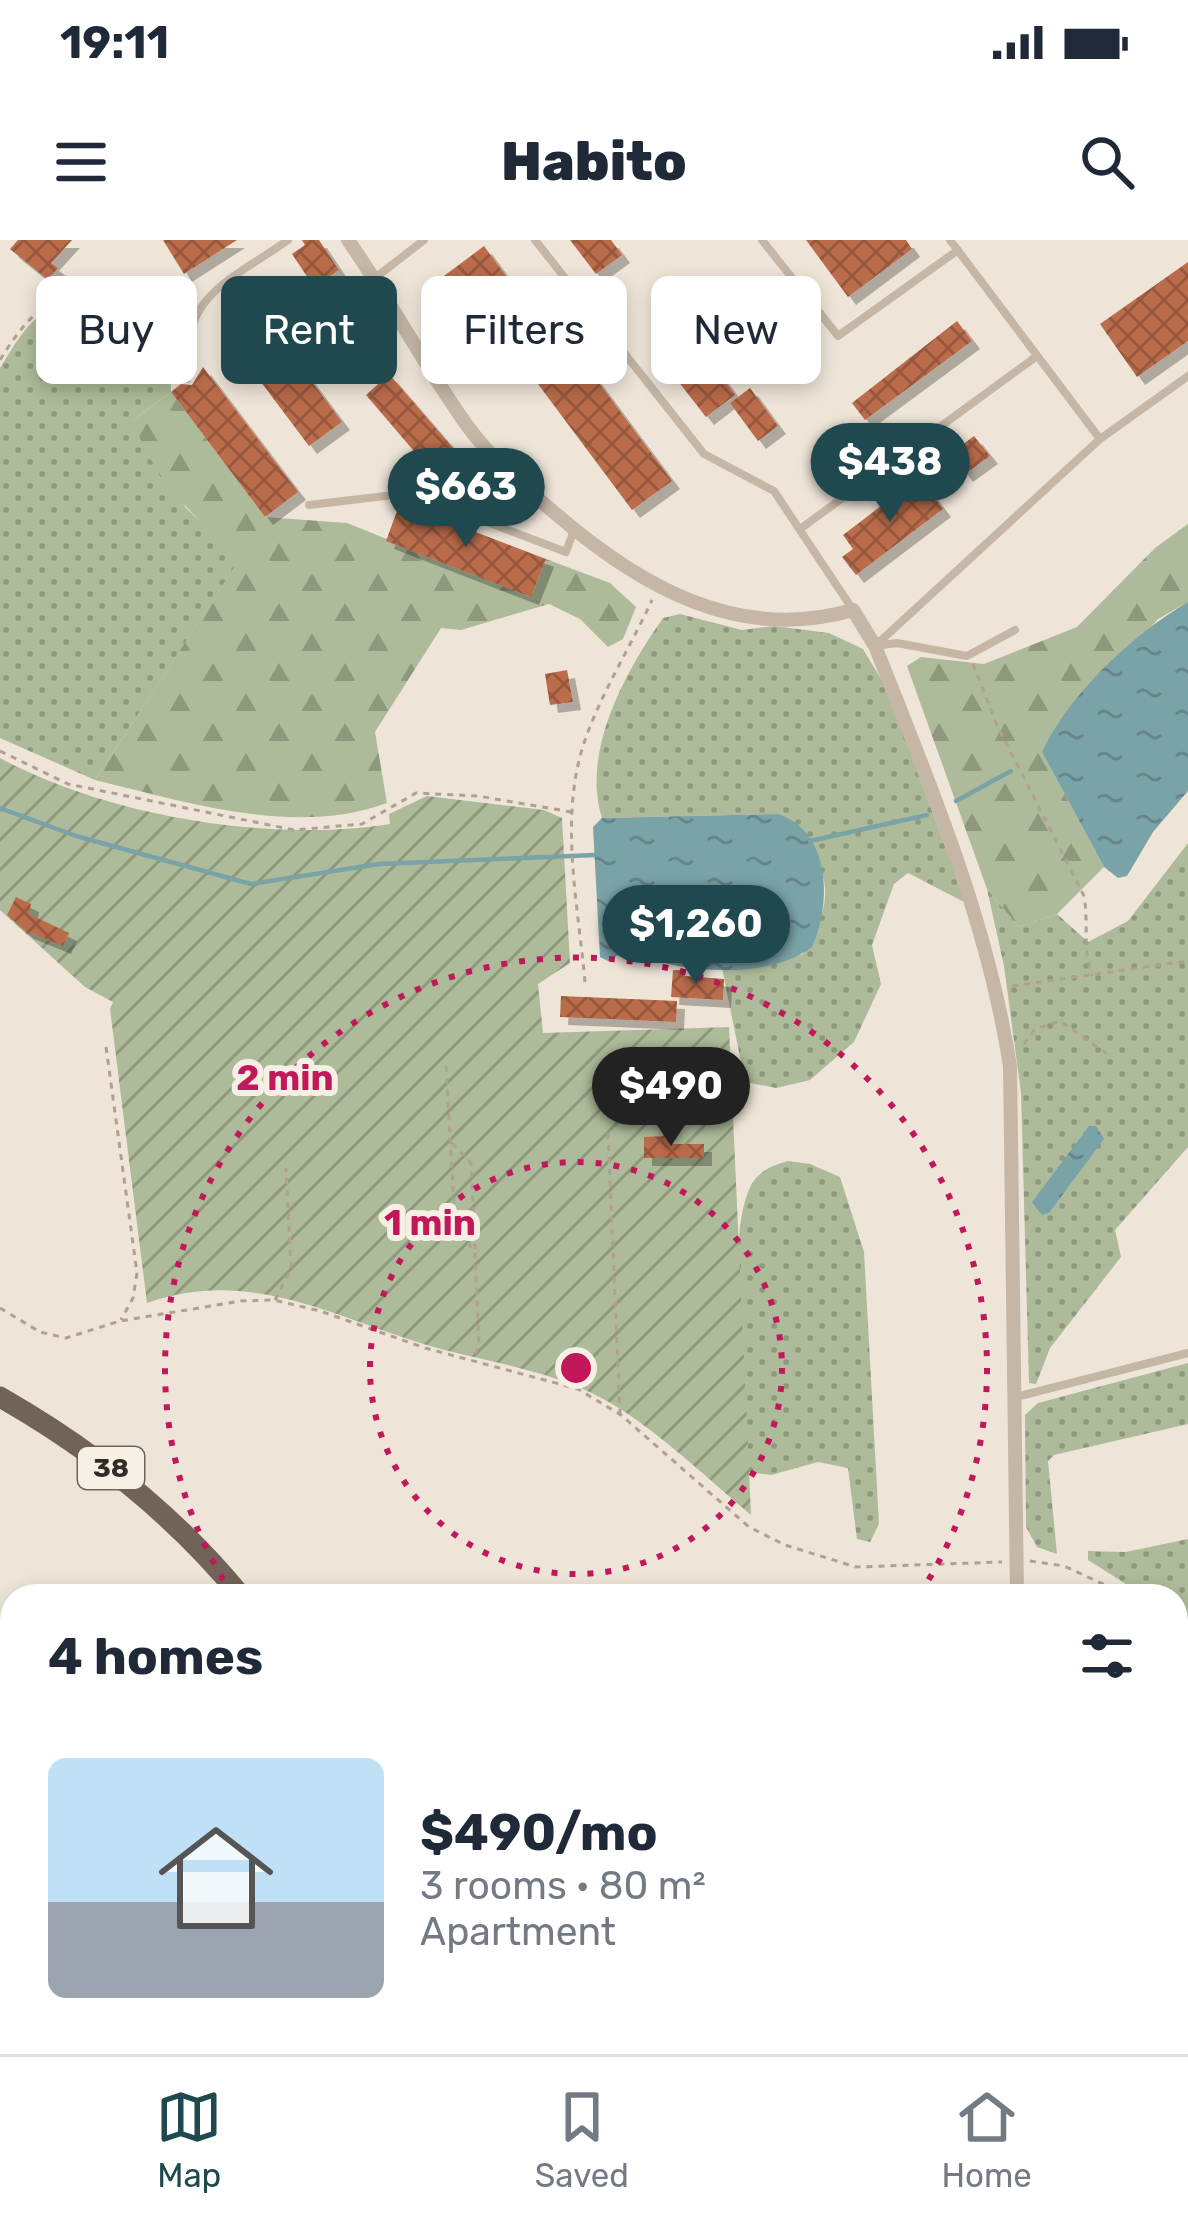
<!DOCTYPE html>
<html lang="en">
<head>
<meta charset="utf-8">
<style>
	body { margin:0; font-family:Rubik,sans-serif; background:#f2f2f3; color:#1f2937; height:100vh; display:flex; flex-direction:column; font-size:45px; white-space:nowrap }
	* { box-sizing:border-box; margin:0 }
	p { font-size:39px; color:#747a83 }
	.icon { flex:none; width:66px; height:66px; fill:none; stroke:currentColor; stroke-width:2; stroke-linecap:round; stroke-linejoin:round }
	.map { position:relative; flex:1; overflow:hidden }
	.panel { position:absolute; left:0px; top:1344px; width:1188px; height:471px; display:flex; flex-direction:column; background:#fff; border-radius:36px 36px 0 0; box-shadow:0 6px 18px #0003 }
	.panel>* { flex:none }
	.top-card { position:absolute; left:36px; top:36px; width:1116px; height:108px; display:flex; gap:24px }
	.price { position:absolute; translate:-50% -102px; padding:0 27px; border-radius:42px; background:#20494f; color:#fff; font-size:39px; line-height:78px; filter:drop-shadow(0 3px 6px #0008) }
	.price::after { content:''; position:absolute; left:50%; top:72px; width:36px; height:27px; margin-left:-18px; background:inherit; clip-path:polygon(0 0,100% 0,50% 100%) }
	.price.current { background:#222; color:#fff }
	ul { padding:0; list-style:none }
	li { display:flex; align-items:center; gap:36px; height:300px; padding:0 48px }
	li+li { border-top:3px solid #e0e1e3 }
	li span { display:grid; place-items:center; flex:none; width:336px; height:240px; border-radius:18px; color:#555 }
	li>.icon { margin-inline-start:auto }
	span .icon { width:144px; height:144px; fill:#fffc; stroke-width:1 }
	li b { font-size:51px }
	h2 { display:flex; justify-content:space-between; align-items:center; height:144px; padding:0 48px; font-size:51px }
	.pill { padding:0 42px; border-radius:18px; background:#fff; box-shadow:0 6px 18px #0003; font-size:42px; line-height:108px }
	.pill.current { background:#20494f; color:#fff }
	.status { display:flex; justify-content:space-between; align-items:center; height:84px; padding:0 60px; background:#fff; direction:ltr }
	.status svg { height:33px; fill:currentColor }
	header { display:flex; justify-content:space-between; align-items:center; height:156px; padding:0 48px; background:#fff; font-size:54px; font-weight:800 }
	.tab-bar { display:flex; justify-content:space-around; align-items:center; height:168px; border-top:3px solid #e0e1e3; background:#fff; font-size:33px; color:#747a83 }
	.tab-bar a { display:grid; justify-items:center; gap:6px }
	.tab-bar .current { color:#20494f }
	.map>svg:first-child { display:block }
	.grass { fill:url(#grass-dots) }
	.forest { fill:url(#forest-firs) }
	.garden { fill:url(#garden-furrows) }
	.water { fill:url(#water-ripples) }
	.lines { fill:none; stroke-linecap:round; stroke-linejoin:round }
	.stream { stroke:#7aa3a8; stroke-width:4.5 }
	.building { fill:url(#building-cross-hatch); filter:url(#shadow) }
	.path { stroke:#b0a090; stroke-width:3; stroke-dasharray:6 6; stroke-linecap:butt }
	.lane { stroke:#c5b6a6; stroke-width:8 }
	.street { stroke:#c5b6a6; stroke-width:14 }
	.primary { stroke:#726358; stroke-width:21 }
	.ring { fill:none; stroke:#c2185b; stroke-width:6; stroke-dasharray:6 12 }
	.labels { text-anchor:middle; dominant-baseline:central; stroke-width:12; stroke-linejoin:round; paint-order:stroke }
	.shield { fill:#f6efe4; stroke:#6c655f; stroke-width:3 }
	.shield-label { font-size:27px; font-weight:bold; fill:#312a26 }
	.centre { fill:#c2185b; stroke:#f6efe4; stroke-width:6 }
	.ring-label { font-size:36px; text-anchor:middle; font-weight:bold; fill:#c2185b; stroke:#f6efe4; stroke-width:12; stroke-linejoin:round; paint-order:stroke }
</style>
</head>
<body>
<div class="status"><b>19:11</b><svg viewBox="0 0 49 12"><path d="M0 12V9h3v3zM5 12V6h3v6zM10 12V3h3v9zM15 12V0h3v12zM26 1h20v11H26zM47 4h2v5h-2z"/></svg></div>
<header><svg class="icon" aria-label="menu" viewBox="0 0 24 24"><path d="M4 6h16M4 12h16M4 18h16"/></svg>Habito<svg class="icon" aria-label="search" viewBox="0 0 24 24"><circle cx="10" cy="10" r="6"/><path d="M15 15l6 6"/></svg></header>
<div class="map">
<svg width="1188" height="1814" viewBox="0 0 1188 1814">
	<defs>
		<pattern id="grass-dots" width="8" height="8" patternUnits="userSpaceOnUse" patternTransform="scale(3)"><rect width="8" height="8" fill="#aebb9a"/><path d="M2 2h.1M6 6h.1" fill="none" stroke="#8e987d" stroke-width="1.8" stroke-linecap="round"/></pattern>
		<pattern id="forest-firs" width="22" height="20" patternUnits="userSpaceOnUse" patternTransform="scale(3)"><rect width="22" height="20" fill="#aebb9a"/><path d="M5 1l3.5 6h-7zM16 11l3.5 6h-7z" fill="#8e987d"/></pattern>
		<pattern id="garden-furrows" width="10" height="10" patternUnits="userSpaceOnUse" patternTransform="scale(3)"><rect width="10" height="10" fill="#aebb9a"/><path d="M-1 1l2-2M0 10L10 0M9 11l2-2" fill="none" stroke="#8e987d"/></pattern>
		<pattern id="water-ripples" width="26" height="14" patternUnits="userSpaceOnUse" patternTransform="scale(3)"><rect width="26" height="14" fill="#7aa3a8"/><path d="M2 4q2-2 4 0t4 0M15 11q2-2 4 0t4 0" fill="none" stroke="#658589"/></pattern>
		<pattern id="building-cross-hatch" width="8" height="8" patternUnits="userSpaceOnUse" patternTransform="scale(3)"><rect width="8" height="8" fill="#ba6c4b"/><path d="M0 0l8 8M0 8l8-8" fill="none" stroke="#98593e"/></pattern>
		<filter id="shadow"><feDropShadow dx="8" dy="8" stdDeviation="0" flood-color="#0004"/></filter>
	</defs>
	<rect width="100%" height="100%" fill="#eee5d8"/>
	<path class="grass" d="M84,59L157,78L170,114L171,152L133,180L186,268L240,319L95,540L0,498V128C24,89 36,66 84,59Z
		M680,374L742,390L774,386L829,393L863,409L887,449L966,663L908,633L894,644L872,705L881,744L854,802L810,840L776,848L745,842L722,728L767,726L803,714C842,649 827,624 778,574L602,578C581,512 625,432 663,378Z
		M1188,603V907L1115,990L1121,1017L1050,1108L1036,1144L1029,1143L1021,853L1004,726L987,649L1019,687L1057,674L1088,702L1128,681Z
		M788,921L810,924L840,937L864,1012L879,1284L870,1302L857,1299L848,1228L818,1222L771,1235L748,1232C744,1175 721,978 756,938C765,928 775,925 788,921Z
		M1188,1123V1184L1054,1215L1048,1221L1057,1314L1037,1307L1026,1287L1025,1175L1038,1163Z
		M1188,1299V1393L1176,1382V1356H1145L1088,1320V1311L1126,1312Z
		M1188,1506V1814H1074L1071,1803H1176V1521Z"/>
	<path class="forest" d="M171,152L265,277L347,283L531,357L546,319L610,343L636,367L623,399L608,407L580,379L549,364L461,390L441,388L375,492L387,563C295,597 186,562 95,540L239,320C197,279 151,237 133,180Z
		M1188,284V362L1158,379L1042,512L1104,627L1057,674L1019,687L987,649L907,426L921,417L984,424L1077,387L1155,308Z"/>
	<path class="garden" d="M0,518C107,576 270,603 390,584L389,574L427,556L544,570L562,578L570,723L538,744L543,793L729,787L751,1275C709,1240 668,1200 622,1170C566,1133 505,1126 441,1109C342,1082 255,1025 147,1063L110,769L113,762L85,747L0,670Z"/>
	<path class="water" d="M1188,362V551L1153,592L1127,636L1118,638L1104,627L1042,512C1070,453 1132,395 1188,362Z
		M778,574C831,591 832,663 812,707C766,742 676,732 625,711L608,721L600,717L593,587L602,578Z
		M1089,886H1096L1104,899L1049,973L1042,975L1032,962Z"/>
	<g class="lines">
		<path class="stream" d="M956,561L1011,531
			M0,568L76,596L251,644L379,624L595,615
			M810,601L927,575"/>
	</g>
	<path class="building" d="M18,0H72L51,23L58,28L48,40L10,9Z
		M163,0H237L184,34Z
		M302,0H319L339,30L314,47L292,14L305,5Z
		M570,0H611L622,15L596,34Z
		M806,0H906L912,9L848,57Z
		M484,6L522,58L531,52L672,241L632,270L491,81L483,88L444,36Z
		M1188,22V101L1137,137L1100,84Z
		M266,40L286,67L267,82L342,182L309,206L234,106L246,96L227,70Z
		M957,81L972,101L865,180L852,163Z
		M704,112L735,155L706,177L674,136Z
		M203,127L298,252L265,277L171,152L181,144L192,145Z
		M389,134L460,216L436,237L366,155Z
		M750,148L778,186L758,201L730,163Z
		M974,196L990,216L965,234L950,214Z
		M919,237L943,269L856,335L842,317L853,309L843,295Z
		M400,263L546,319L531,357L386,301Z
		M567,430L573,462L550,465L545,434Z
		M16,657L31,664L29,674L69,693L63,706L26,691L7,675Z
		M673,730H686L685,736L724,739L723,760L671,757Z
		M561,756L677,761L676,782L560,777Z
		M669,896V904H704V918H644V897Z"/>
	<g class="lines">
		<path class="path" d="M0,120C71,3 95,92 188,67
			M973,424L996,483L1084,656C1089,685 1082,708 1092,736
			M0,511L68,544L294,590L362,584L416,553L478,556L571,572
			M585,742C578,663 559,579 584,503C601,453 630,408 652,360
			M1012,746L1188,721
			M1024,804L1035,789L1060,781L1112,817
			M106,807L137,1033L133,1058L121,1080
			M446,826L454,965L457,984L475,1014L479,1106L473,1119
			M608,893L620,1174
			M452,903L471,923L475,1012
			M275,1060L291,1029L286,928
			M0,1068L40,1092L66,1098L120,1081L241,1061L274,1060L320,1071L425,1108L578,1149L621,1175L749,1287L785,1305L856,1327L1002,1322
			M1030,1321L1064,1326L1129,1356
			M1176,1394L1188,1404
			M1176,1506L1188,1491"/>
		<path class="lane" d="M535,0L704,214L774,251L853,370
			M762,0L838,96L958,10
			M950,0L1100,199
			M375,38L424,0
			M187,139C181,54 226,44 288,0
			M309,265L411,253L566,312L574,290
			M800,289L1037,116
			M1015,390L967,416L897,403L875,406L1100,199L1188,136
			M1016,1157L1188,1113"/>
		<path class="street" d="M348,0C390,60 424,125 466,184C491,219 524,247 556,274C641,347 739,403 853,370L875,406C930,544 987,679 1010,826L1017,1356
			M1060,1803L1063,1814"/>
		<path class="primary" d="M0,1157C93,1210 173,1273 241,1356
			M575,1803L585,1814"/>
	</g>
	<g class="ring">
		<circle cx="576" cy="1128" r="206"/>
		<path d="M233 1355A411 411 0 1 1 919 1355"/>
	</g>
	<g class="labels">
		<rect class="shield" x="78" y="1207" width="66" height="42" rx="9"/>
		<g class="shield-label">
			<text x="111" y="1228">38</text>
		</g>
	</g>
	<circle cx="576" cy="1128" r="18" class="centre"/>
	<g class="ring-label">
		<text x="285" y="850">2 min</text>
		<text x="430" y="995">1 min</text>
	</g>
</svg>
<b class="price" style="left:890px;top:285px">$438</b>
<b class="price" style="left:466px;top:310px">$663</b>
<b class="price" style="left:696px;top:747px">$1,260</b>
<b class="price current" style="left:671px;top:909px">$490</b>
<div class="top-card">
<a class="pill">Buy</a>
<a class="pill current">Rent</a>
<a class="pill">Filters</a>
<a class="pill">New</a>
</div>
<section class="panel">
<h2>4 homes<svg class="icon" aria-label="filters" viewBox="0 0 24 24"><path d="M4 7h16M4 17h16"/><circle cx="9" cy="7" r="2"/><circle cx="15" cy="17" r="2"/></svg></h2>
<ul>
<li><span style="background:linear-gradient(#bfe0f5 60%,#9aa5b1 0)"><svg class="icon" aria-label="home" viewBox="0 0 24 24"><path d="M3 11l9-7 9 7M6 9v11h12V9"/></svg></span><div><b>$490/mo</b><p>3 rooms · 80 m²</p><p>Apartment</p></div></li>
</ul>
</section>
</div>
<nav class="tab-bar">
<a class="current"><svg class="icon" aria-label="map" viewBox="0 0 24 24"><path d="M3 6l6-2 6 2 6-2v14l-6 2-6-2-6 2zM9 4v14M15 6v14"/></svg>Map</a>
<a><svg class="icon" aria-label="saved" viewBox="0 0 24 24"><path d="M7 4h10v16l-5-4-5 4z"/></svg>Saved</a>
<a><svg class="icon" aria-label="home" viewBox="0 0 24 24"><path d="M3 11l9-7 9 7M6 9v11h12V9"/></svg>Home</a>
</nav>
</body>
</html>
